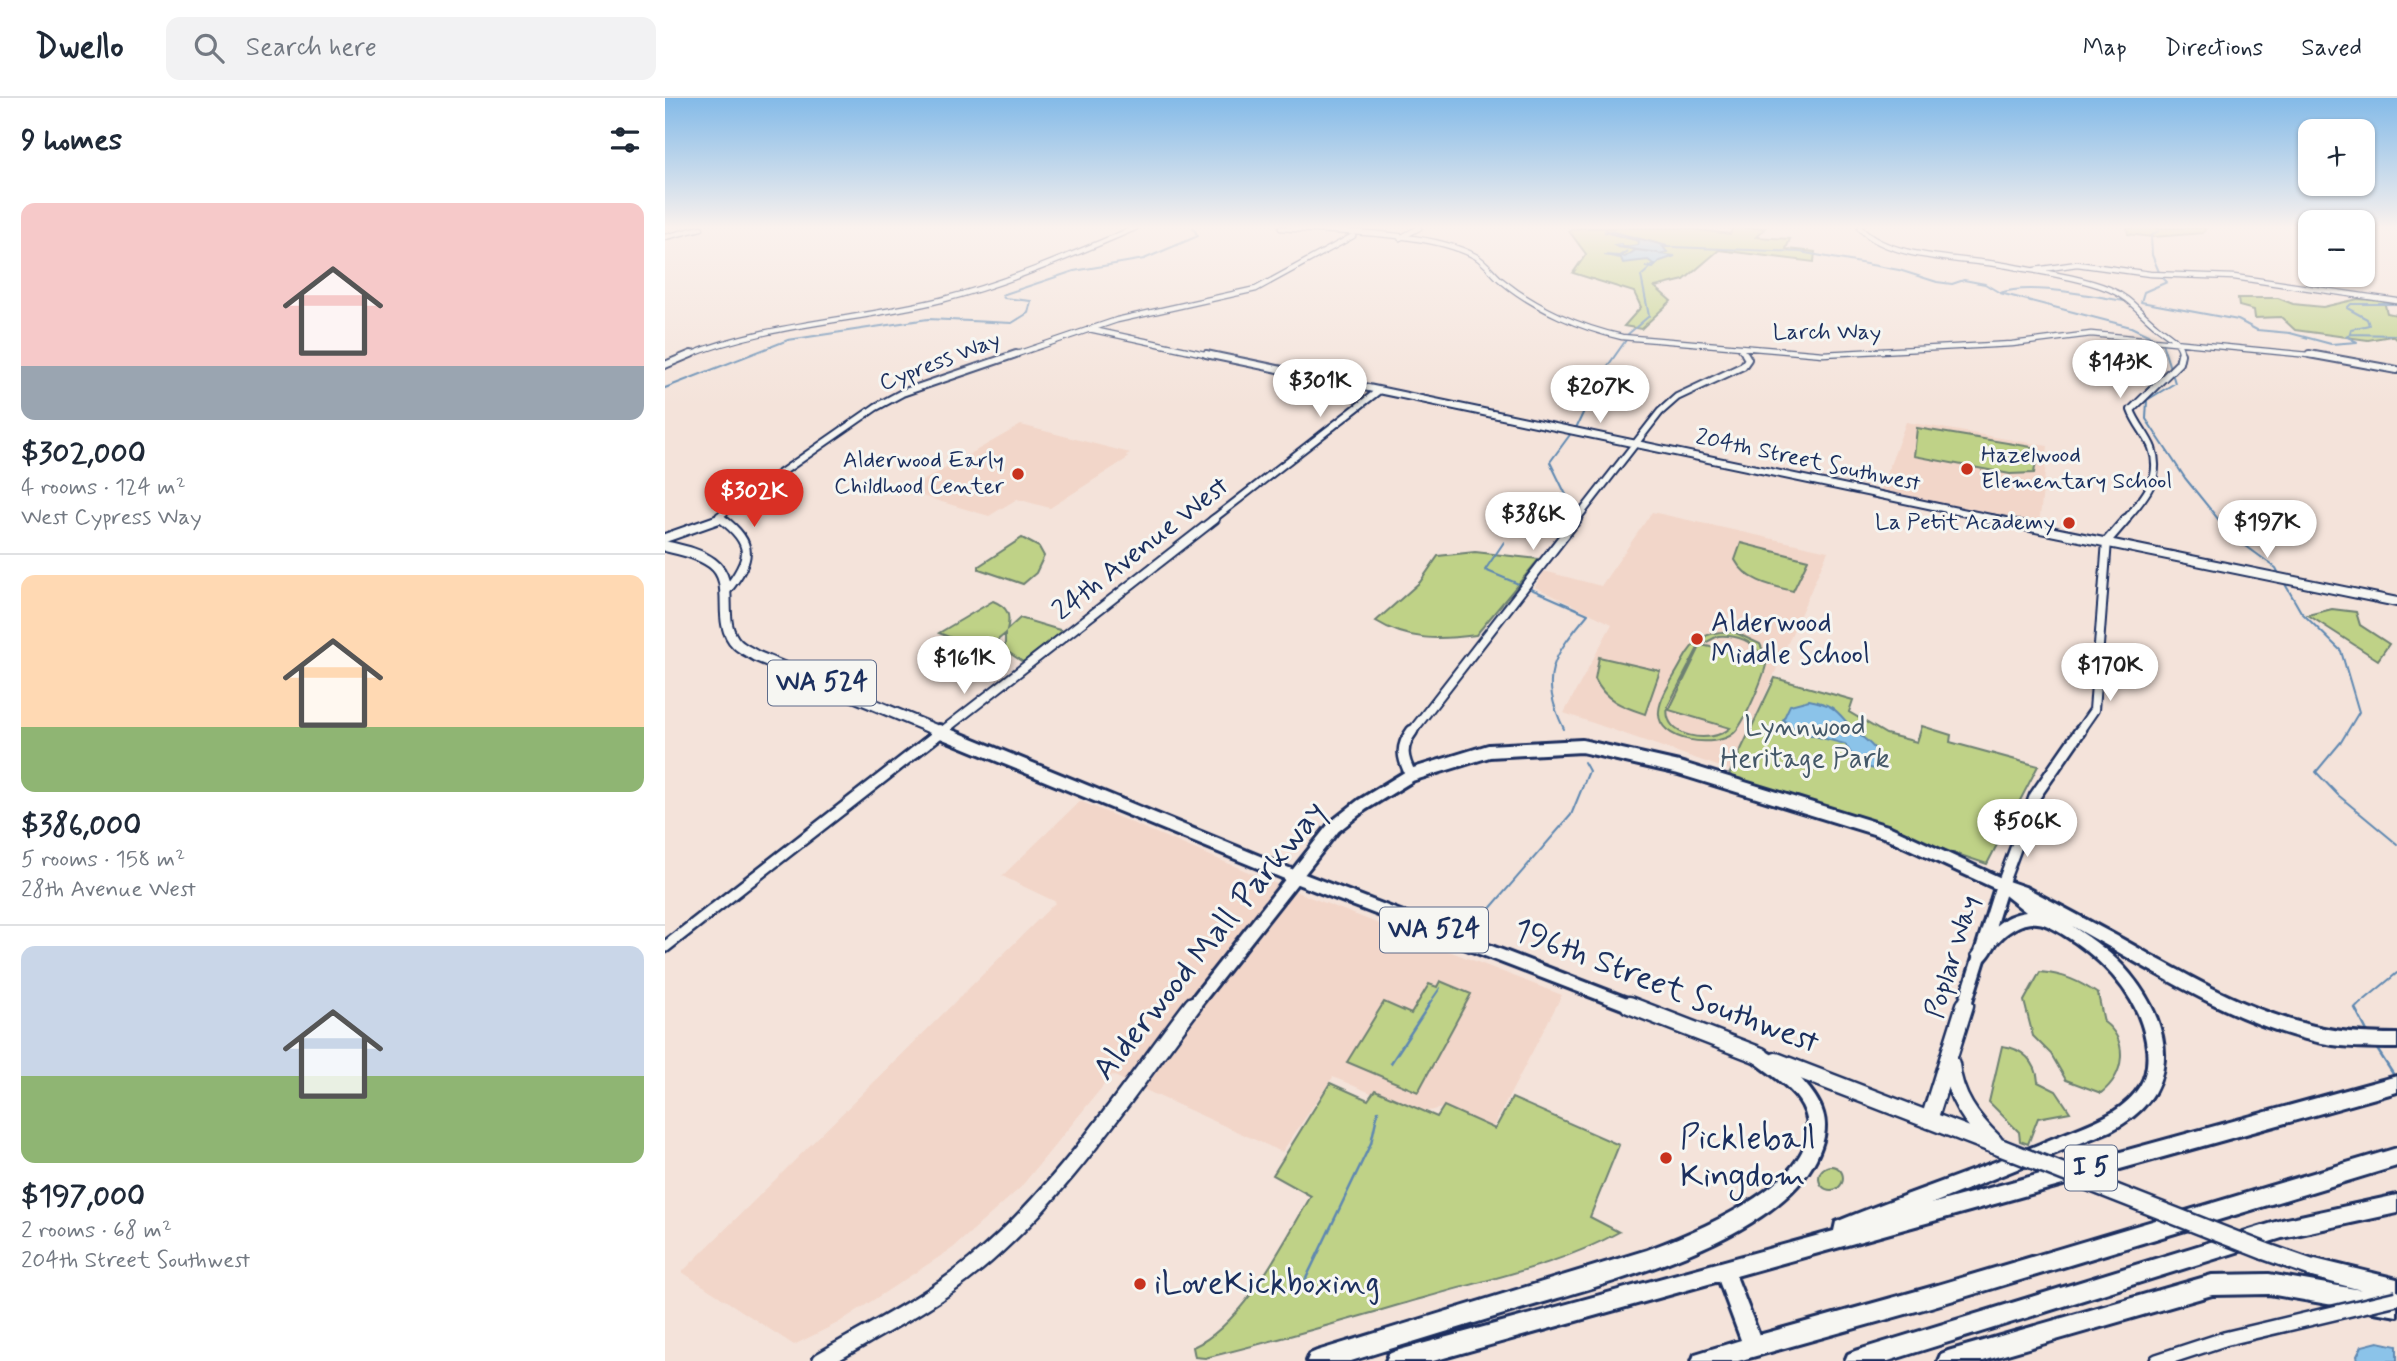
<!DOCTYPE html>
<html lang="en">
<head>
<meta charset="utf-8">
<style>
	body { margin:0; font-family:Mynerve,sans-serif; background:#f2f2f3; color:#1f2937; height:100vh; display:flex; flex-direction:column; font-size:26px; white-space:nowrap }
	* { box-sizing:border-box; margin:0 }
	p { font-size:23px; color:#747a83 }
	.icon { flex:none; width:38px; height:38px; fill:none; stroke:currentColor; stroke-width:2; stroke-linecap:round; stroke-linejoin:round }
	.map { position:relative; flex:1; overflow:hidden }
	.details { display:flex; flex-direction:column; background:#fff; width:665px }
	.details>* { flex:none }
	.tools { position:absolute; left:1633px; top:21px; display:grid; gap:14px }
	.tools a { display:grid; place-items:center; width:77px; height:77px; border-radius:14px; background:#fff; box-shadow:0 2px 5px #0004; font-size:35px }
	.price { position:absolute; translate:-50% -60px; padding:0 16px; border-radius:24px; background:#fff; color:#222; font-size:23px; line-height:46px; filter:drop-shadow(0 2px 4px #0008) }
	.price::after { content:''; position:absolute; left:50%; top:42px; width:21px; height:16px; margin-left:-10px; background:inherit; clip-path:polygon(0 0,100% 0,50% 100%) }
	.price.current { background:#d93025; color:#fff }
	ul { padding:0; list-style:none }
	li { display:grid; align-content:center; gap:14px; height:371px; padding:0 21px }
	li+li { border-top:2px solid #e0e1e3 }
	li span { display:grid; place-items:center; height:217px; border-radius:14px; color:#555 }
	li>.icon { margin-inline-start:auto }
	span .icon { width:126px; height:126px; fill:#fffc; stroke-width:1 }
	li b { font-size:30px }
	h2 { display:flex; justify-content:space-between; align-items:center; height:84px; padding:0 21px; font-size:30px }
	header { display:flex; align-items:center; gap:42px; box-sizing:border-box; height:98px; padding:0 35px; background:#fff; border-bottom:2px solid #e0e1e3 }
	header strong { font-size:33px }
	nav { display:flex; gap:38px; margin-inline-start:auto; font-size:24px }
	.search { width:490px; height:63px; background:#f2f2f3; display:flex; align-items:center; gap:18px; box-sizing:border-box; padding:0 24px; border-radius:14px; color:#747a83; font-size:26px }
	main { display:flex; flex:1; min-height:0 }
	.map>svg:first-child { display:block }
	.built { fill:#f2d6c9 }
	.green { fill:#bfd287; stroke:#6d8072; stroke-width:2; fill-rule:evenodd }
	.water { fill:#8bc3e9; stroke:#5e88b1; stroke-width:2 }
	.lines { fill:none; stroke-linecap:round; stroke-linejoin:round }
	.stream-far1 { stroke:#5e88b1; stroke-width:2 }
	.stream { stroke:#5e88b1; stroke-width:2.5 }
	.secondary-far4-casing { stroke:#1b2f5e; stroke-width:7 }
	.secondary-far3-casing { stroke:#1b2f5e; stroke-width:10 }
	.secondary-far2-casing { stroke:#1b2f5e; stroke-width:12 }
	.secondary-far1-casing { stroke:#1b2f5e; stroke-width:15 }
	.secondary-casing { stroke:#1b2f5e; stroke-width:18 }
	.primary-far2-casing { stroke:#1b2f5e; stroke-width:14 }
	.primary-far1-casing { stroke:#1b2f5e; stroke-width:18 }
	.primary-casing { stroke:#1b2f5e; stroke-width:21 }
	.highway-casing { stroke:#1b2f5e; stroke-width:6 }
	.secondary-far4 { stroke:#f6f6f2; stroke-width:4.5 }
	.secondary-far3 { stroke:#f6f6f2; stroke-width:6 }
	.secondary-far2 { stroke:#f6f6f2; stroke-width:8 }
	.secondary-far1 { stroke:#f6f6f2; stroke-width:10 }
	.secondary { stroke:#f6f6f2; stroke-width:13 }
	.primary-far2 { stroke:#f6f6f2; stroke-width:10 }
	.primary-far1 { stroke:#f6f6f2; stroke-width:12 }
	.primary { stroke:#f6f6f2; stroke-width:16 }
	.highway { fill:#f6f6f2; fill-rule:evenodd }
	.secondary-bridge-casing { stroke:#1b2f5e; stroke-width:18; stroke-linecap:butt }
	.primary-bridge-casing { stroke:#1b2f5e; stroke-width:21; stroke-linecap:butt }
	.secondary-bridge { stroke:#f6f6f2; stroke-width:13 }
	.primary-bridge { stroke:#f6f6f2; stroke-width:16 }
	.poi-dot { fill:#c8321e; stroke:#f6f6f2; stroke-width:2.5 }
	.labels { text-anchor:middle; dominant-baseline:central; stroke-width:6; stroke-linejoin:round; paint-order:stroke }
	.far-street-label { font-size:23px; fill:#1b2f5e; stroke:#f6f6f2 }
	.far-poi-label { font-size:23px; fill:#1b2f5e; stroke:#f6f6f2; text-anchor:end }
	.shield { fill:#f6f6f2; stroke:#5d6b8a; stroke-width:2 }
	.shield-label { font-size:26px; font-weight:bold; fill:#1b2f5e }
	.street-label { font-size:28px; fill:#1b2f5e; stroke:#f6f6f2 }
	.poi-label { font-size:28px; fill:#1b2f5e; stroke:#f6f6f2; text-anchor:start }
	.park-label { font-size:28px; fill:#445868; stroke:#f6f6f2 }
	.near-street-label { font-size:33px; fill:#1b2f5e; stroke:#f6f6f2 }
	.near-poi-label { font-size:33px; fill:#1b2f5e; stroke:#f6f6f2; text-anchor:start }
</style>
</head>
<body>
<header>
<strong>Dwello</strong>
<div class="search"><svg class="icon" aria-label="search" viewBox="0 0 24 24"><circle cx="10" cy="10" r="6"/><path d="M15 15l6 6"/></svg>Search here</div>
<nav><a>Map</a><a>Directions</a><a>Saved</a></nav>
</header>
<main>
<section class="details">
<h2>9 homes<svg class="icon" aria-label="filters" viewBox="0 0 24 24"><path d="M4 7h16M4 17h16"/><circle cx="9" cy="7" r="2"/><circle cx="15" cy="17" r="2"/></svg></h2>
<ul>
<li><span style="background:linear-gradient(#f6c9c9 75%,#9aa5b1 0)"><svg class="icon" aria-label="home" viewBox="0 0 24 24"><path d="M3 11l9-7 9 7M6 9v11h12V9"/></svg></span><div><b>$302,000</b><p>4 rooms · 124 m²</p><p>West Cypress Way</p></div></li>
<li><span style="background:linear-gradient(#ffd9b3 70%,#8fb573 0)"><svg class="icon" aria-label="home" viewBox="0 0 24 24"><path d="M3 11l9-7 9 7M6 9v11h12V9"/></svg></span><div><b>$386,000</b><p>5 rooms · 158 m²</p><p>28th Avenue West</p></div></li>
<li><span style="background:linear-gradient(#c9d6e8 60%,#8fb573 0)"><svg class="icon" aria-label="home" viewBox="0 0 24 24"><path d="M3 11l9-7 9 7M6 9v11h12V9"/></svg></span><div><b>$197,000</b><p>2 rooms · 68 m²</p><p>204th Street Southwest</p></div></li>
</ul>
</section>
<div class="map">
<svg width="1732" height="1263" viewBox="0 0 1732 1263">
	<rect width="100%" height="100%" fill="#f4e3da"/>
	<filter id="ink" filterUnits="userSpaceOnUse"><feTurbulence type="fractalNoise" baseFrequency=".0143" numOctaves="2"/><feDisplacementMap in="SourceGraphic" scale="14" xChannelSelector="R" yChannelSelector="G"/><feConvolveMatrix kernelMatrix="1 2 1 2 8 2 1 2 1" color-interpolation-filters="sRGB"/></filter>
	<g filter="url(#ink)">
		<path class="built" d="M1241,324L1383,348L1374,427L1215,394Z
			M356,327L465,355L461,357L463,360L385,410L352,401L324,418L240,393Z
			M987,414L1163,453L1067,673L899,615L947,526L870,489L879,473L936,488Z
			M415,703L619,789L897,897L827,1031L779,1010L753,1015L668,979L617,1054L447,977L355,1090L288,1150L173,1225L129,1247L17,1174L391,804L337,778Z"/>
		<path class="green" d="M915,130H1018L1065,136L1068,130H1100L1091,139L1125,141L1121,151L1150,154L1149,164L1054,152L1019,182L990,189L1006,203L976,231L959,228L976,209L969,194L908,175L921,156L904,133Z
			M1462,130H1541L1538,135L1488,139L1463,136Z
			M1573,200H1613L1628,206L1658,209L1693,201L1719,203L1722,215L1732,217V241L1726,238L1703,242L1630,232L1616,219L1590,220L1589,212L1574,208Z
			M1252,330L1373,350L1369,375L1345,376L1249,358Z
			M357,440L374,449L379,458L371,475L358,486L314,471V468Z
			M1076,445L1143,462L1128,493C1107,488 1081,483 1070,462Z
			M810,454L874,461L811,537C775,542 743,543 711,523L755,484L773,458Z
			M328,503C343,509 346,517 342,532L355,520L398,533L358,564L340,552V536L319,553L274,535Z
			M1667,511L1691,514L1695,527L1724,546L1713,562L1643,517Z
			M1069,534L1095,546L1102,561C1101,575 1079,626 1069,635C1051,651 991,644 994,613C995,598 1010,578 1017,564C1029,541 1042,532 1069,534ZM1053,538C1070,537 1091,542 1096,560L1036,547L1004,612L1065,630C1047,647 996,640 1003,608L1034,548Z
			M934,559L995,573L980,616C959,609 940,603 930,581Z
			M1110,580L1188,602L1184,614L1221,636L1252,644L1257,628L1286,637L1285,644L1373,668L1322,766L1063,679Z
			M1375,874C1398,876 1414,883 1433,896L1439,924C1464,943 1460,976 1436,995L1401,982L1386,956L1368,938L1359,903Z
			M775,883L806,896L753,994L682,964L719,904L746,916L764,886L772,889Z
			M1337,948C1357,950 1372,964 1373,984L1391,993L1405,1014L1373,1020L1363,1046L1355,1043L1354,1034L1324,1004Z
			M665,985L703,1002L710,992L772,1019L779,1008L830,1031L847,1000L954,1047L925,1119L954,1134C895,1167 827,1180 762,1199C688,1220 615,1242 540,1260L530,1259L528,1249C578,1227 619,1144 646,1098L608,1077Z
			M1154 1080a12 12 0 1 1 24 0a12 12 0 1 1-24 0Z"/>
		<path class="water" d="M945,133L1006,149H998L1002,154L994,156L1010,158L995,163L988,170L980,169L990,167L983,162L958,165L956,160L939,157L954,158L962,153L957,158L960,159L971,152L994,155L953,149L949,147L956,146L959,149L973,147L974,143L939,134Z
			M1144,602C1172,607 1172,615 1189,632C1198,641 1223,654 1210,671L1194,668L1180,646L1135,634L1118,622L1125,607Z
			M1713,1244L1732,1248V1263H1693L1692,1258L1697,1248Z"/>
		<g class="lines">
			<path class="stream-far1" d="M939,130L945,135
				M1494,132L1486,138L1487,157L1494,174
				M1007,149L1135,154L1234,172L1272,184L1287,186L1299,182L1320,186L1335,195C1366,184 1426,198 1460,203
				M1497,179L1502,184L1479,194L1476,204L1573,222L1592,232L1625,235L1666,246L1692,244L1681,238L1685,236L1732,237
				M1335,195L1466,229L1489,240
				M1685,235L1686,231L1704,227L1702,221L1682,210L1686,206H1732
				M962,237L984,218L976,178L984,171
				M1497,245L1505,270
				M1507,275L1510,285L1482,302L1481,321L1520,380L1566,437L1611,470L1615,478
				M0,290L123,242L263,221L347,225L363,215L366,203L339,200L337,197L409,173L479,161L533,138L528,130
				M911,330L935,279L961,242
				M864,440C883,434 898,427 906,407L885,364L907,334
				M839,444L820,472L856,487
				M1620,486L1636,514L1676,553L1694,614L1676,644L1651,674L1673,697L1732,746
				M866,491L923,516C888,558 873,578 899,631
				M810,828L906,717L924,673L919,664
				M762,909L775,890
				M1691,909L1732,875"/>
			<path class="stream" d="M1693,907L1690,910L1704,937
				M1710,948L1732,982
				M726,965L764,907
				M634,1195L706,1045L713,1013"/>
			<defs>
				<path id="secondary-far4" d="M616,130C669,134 764,133 810,158C821,164 828,176 837,183C871,211 916,230 957,239L1158,256L1347,246L1426,236L1654,258
					M1195,130C1223,162 1302,160 1344,168C1375,174 1414,179 1444,191C1464,199 1474,214 1490,227C1500,236 1518,243 1516,258
					M0,139L36,130
					M735,140L754,130
					M1370,172L1412,166L1485,176L1569,179L1732,203
					M424,231L549,258
					M1075,250L1081,258
					M22,258C104,225 191,223 276,202C342,185 407,157 470,130
					M346,258L452,222L591,191L688,138"/>
				<path id="secondary-far3" d="M541,256L1335,422
					M1644,256L1732,272
					M0,267L26,256
					M49,422L56,420
					M59,422L54,418L211,309L237,295L351,256
					M547,422L712,294
					M911,422L995,314L1012,299L1078,268L1083,261L1080,256
					M1460,422C1478,401 1498,381 1487,350C1482,337 1471,326 1466,312L1514,265L1516,256"/>
				<path id="secondary-far2" d="M57,421C90,446 86,461 62,492
					M1326,421L1732,504
					M0,440L54,421
					M275,635L550,421
					M746,635L912,421
					M1413,635L1429,612L1442,443L1461,421"/>
				<path id="secondary-far1" d="M746,677C737,660 735,649 747,633
					M1337,787L1370,698L1415,633
					M0,849L277,633"/>
				<path id="secondary" d="M1492,1263L1559,1241"/>
				<path id="primary-far2" d="M0,448C16,452 33,455 47,465C73,484 49,523 72,546C77,551 85,554 91,558L278,635"/>
				<path id="primary-far1" d="M274,633L628,778L969,909
					M527,909L669,729L697,707L746,677L824,653L917,648L1014,670L1222,734L1337,787L1299,909"/>
				<path id="primary" d="M964,907L1096,958
					M1111,963L1337,1050
					M1286,966C1289,999 1306,1022 1329,1044
					M1264,1022L1300,907
					M1599,1153L1653,1172
					M156,1263C207,1233 264,1205 310,1167C396,1096 460,996 528,907"/>
				<path id="highway" d="M1337,781L1360,789C1401,811 1442,832 1482,855C1531,882 1582,911 1637,925C1668,934 1700,936 1732,936V950C1711,950 1689,950 1668,947C1574,931 1489,873 1407,828C1428,842 1449,856 1465,876C1511,932 1516,998 1445,1033L1266,1106L1732,978V994L1071,1178L1094,1237L1266,1189L1732,1050V1068L1266,1209L1073,1263H1027L1030,1256L1076,1242L1054,1183L768,1263H721L724,1256L731,1253L1169,1133L1171,1124C1239,1096 1308,1074 1375,1046C1399,1035 1426,1027 1448,1014C1459,1007 1468,999 1475,988C1488,967 1482,938 1473,916C1457,879 1419,846 1383,828C1365,819 1345,830 1332,845C1328,850 1325,858 1320,862C1315,865 1314,863 1310,861L1307,857L1310,853C1323,833 1337,817 1361,814L1332,791L1330,787L1332,783Z
					M1092,949C1115,957 1151,991 1158,1015C1163,1031 1158,1046 1151,1061C1109,1146 934,1187 849,1213C794,1230 740,1246 686,1263H642L645,1256L652,1253L982,1152C1028,1135 1165,1081 1140,1014C1132,991 1104,976 1086,961L1084,956L1086,951Z
					M1732,1097V1115L1617,1140L1223,1263H1180L1183,1256L1190,1253L1617,1122Z
					M1650,1161L1732,1181V1218L1604,1196L1547,1197L1318,1263H1273L1276,1256L1283,1253L1547,1177L1604,1176L1696,1192L1643,1178L1640,1171L1643,1164Z"/>
			</defs>
			<use href="#secondary-far4" class="secondary-far4-casing"/>
			<use href="#secondary-far3" class="secondary-far3-casing"/>
			<use href="#secondary-far2" class="secondary-far2-casing"/>
			<use href="#secondary-far1" class="secondary-far1-casing"/>
			<use href="#secondary" class="secondary-casing"/>
			<use href="#primary-far2" class="primary-far2-casing"/>
			<use href="#primary-far1" class="primary-far1-casing"/>
			<use href="#primary" class="primary-casing"/>
			<use href="#highway" class="highway-casing"/>
			<use href="#secondary-far4" class="secondary-far4"/>
			<use href="#secondary-far3" class="secondary-far3"/>
			<use href="#secondary-far2" class="secondary-far2"/>
			<use href="#secondary-far1" class="secondary-far1"/>
			<use href="#secondary" class="secondary"/>
			<use href="#primary-far2" class="primary-far2"/>
			<use href="#primary-far1" class="primary-far1"/>
			<use href="#primary" class="primary"/>
			<use href="#highway" class="highway"/>
			<defs>
				<path id="secondary-bridge" d="M1559,1241L1732,1200"/>
				<path id="primary-bridge" d="M1337,1050L1599,1153"/>
			</defs>
			<use href="#secondary-bridge" class="secondary-bridge-casing"/>
			<use href="#primary-bridge" class="primary-bridge-casing"/>
			<use href="#secondary-bridge" class="secondary-bridge"/>
			<use href="#primary-bridge" class="primary-bridge"/>
		</g>
	</g>
	<linearGradient id="sky" x2="0" y2="1"><stop stop-color="#83bae8"/><stop offset="0.42" stop-color="#faf2ee"/><stop offset="1" stop-color="#faf2ee" stop-opacity="0"/></linearGradient>
	<rect width="1732" height="307" fill="url(#sky)"/>
	<g class="poi-dot">
		<circle cx="1302" cy="371" r="7"/>
		<circle cx="353" cy="376" r="7"/>
		<circle cx="1404" cy="425" r="7"/>
		<circle cx="1032" cy="541" r="7"/>
		<circle cx="1001" cy="1060" r="7"/>
		<circle cx="475" cy="1186" r="7"/>
	</g>
	<g class="labels">
		<g class="far-street-label">
			<text x="1162" y="235">Larch Way</text>
			<text transform="translate(275 264) rotate(-21)">Cypress Way</text>
			<text transform="translate(1143 363) rotate(12)">204th Street Southwest</text>
		</g>
		<g class="far-poi-label">
			<text x="1316" y="358" text-anchor="start">Hazelwood<tspan x="1316" dy="26">Elementary School</tspan></text>
			<text x="339" y="363">Alderwood Early<tspan x="339" dy="26">Childhood Center</tspan></text>
			<text x="1390" y="425">La Petit Academy</text>
		</g>
		<g class="shield">
			<rect x="103" y="562.5" width="108" height="45" rx="5"/>
			<rect x="715" y="809.5" width="108" height="45" rx="5"/>
			<rect x="1400" y="1047.5" width="52" height="45" rx="5"/>
		</g>
		<g class="shield-label">
			<text x="157" y="585">WA 524</text>
			<text x="769" y="832">WA 524</text>
			<text x="1426" y="1070">I 5</text>
		</g>
		<g class="street-label">
			<text transform="translate(476 451) rotate(-38)">24th Avenue West</text>
			<text transform="translate(1288 859) rotate(-73)">Poplar Way</text>
		</g>
		<g class="poi-label">
			<text x="1046" y="525">Alderwood<tspan x="1046" dy="32">Middle School</tspan></text>
		</g>
		<g class="park-label">
			<text x="1140" y="629">Lynnwood<tspan x="1140" dy="32">Heritage Park</tspan></text>
		</g>
		<g class="near-street-label">
			<text transform="translate(545 843) rotate(-51)">Alderwood Mall Parkway</text>
			<text transform="translate(1001 889) rotate(21)">196th Street Southwest</text>
		</g>
		<g class="near-poi-label">
			<text x="1015" y="1041">Pickleball<tspan x="1015" dy="38">Kingdom</tspan></text>
			<text x="489" y="1186">iLoveKickboxing</text>
		</g>
	</g>
</svg>
<div class="tools">
<a>+</a>
<a>−</a>
</div>
<b class="price" style="left:1455px;top:302px">$143K</b>
<b class="price" style="left:655px;top:321px">$301K</b>
<b class="price" style="left:935px;top:327px">$207K</b>
<b class="price current" style="left:89px;top:431px">$302K</b>
<b class="price" style="left:868px;top:454px">$386K</b>
<b class="price" style="left:1602px;top:462px">$197K</b>
<b class="price" style="left:299px;top:598px">$161K</b>
<b class="price" style="left:1445px;top:605px">$170K</b>
<b class="price" style="left:1362px;top:761px">$506K</b>
</div>
</main>
</body>
</html>
